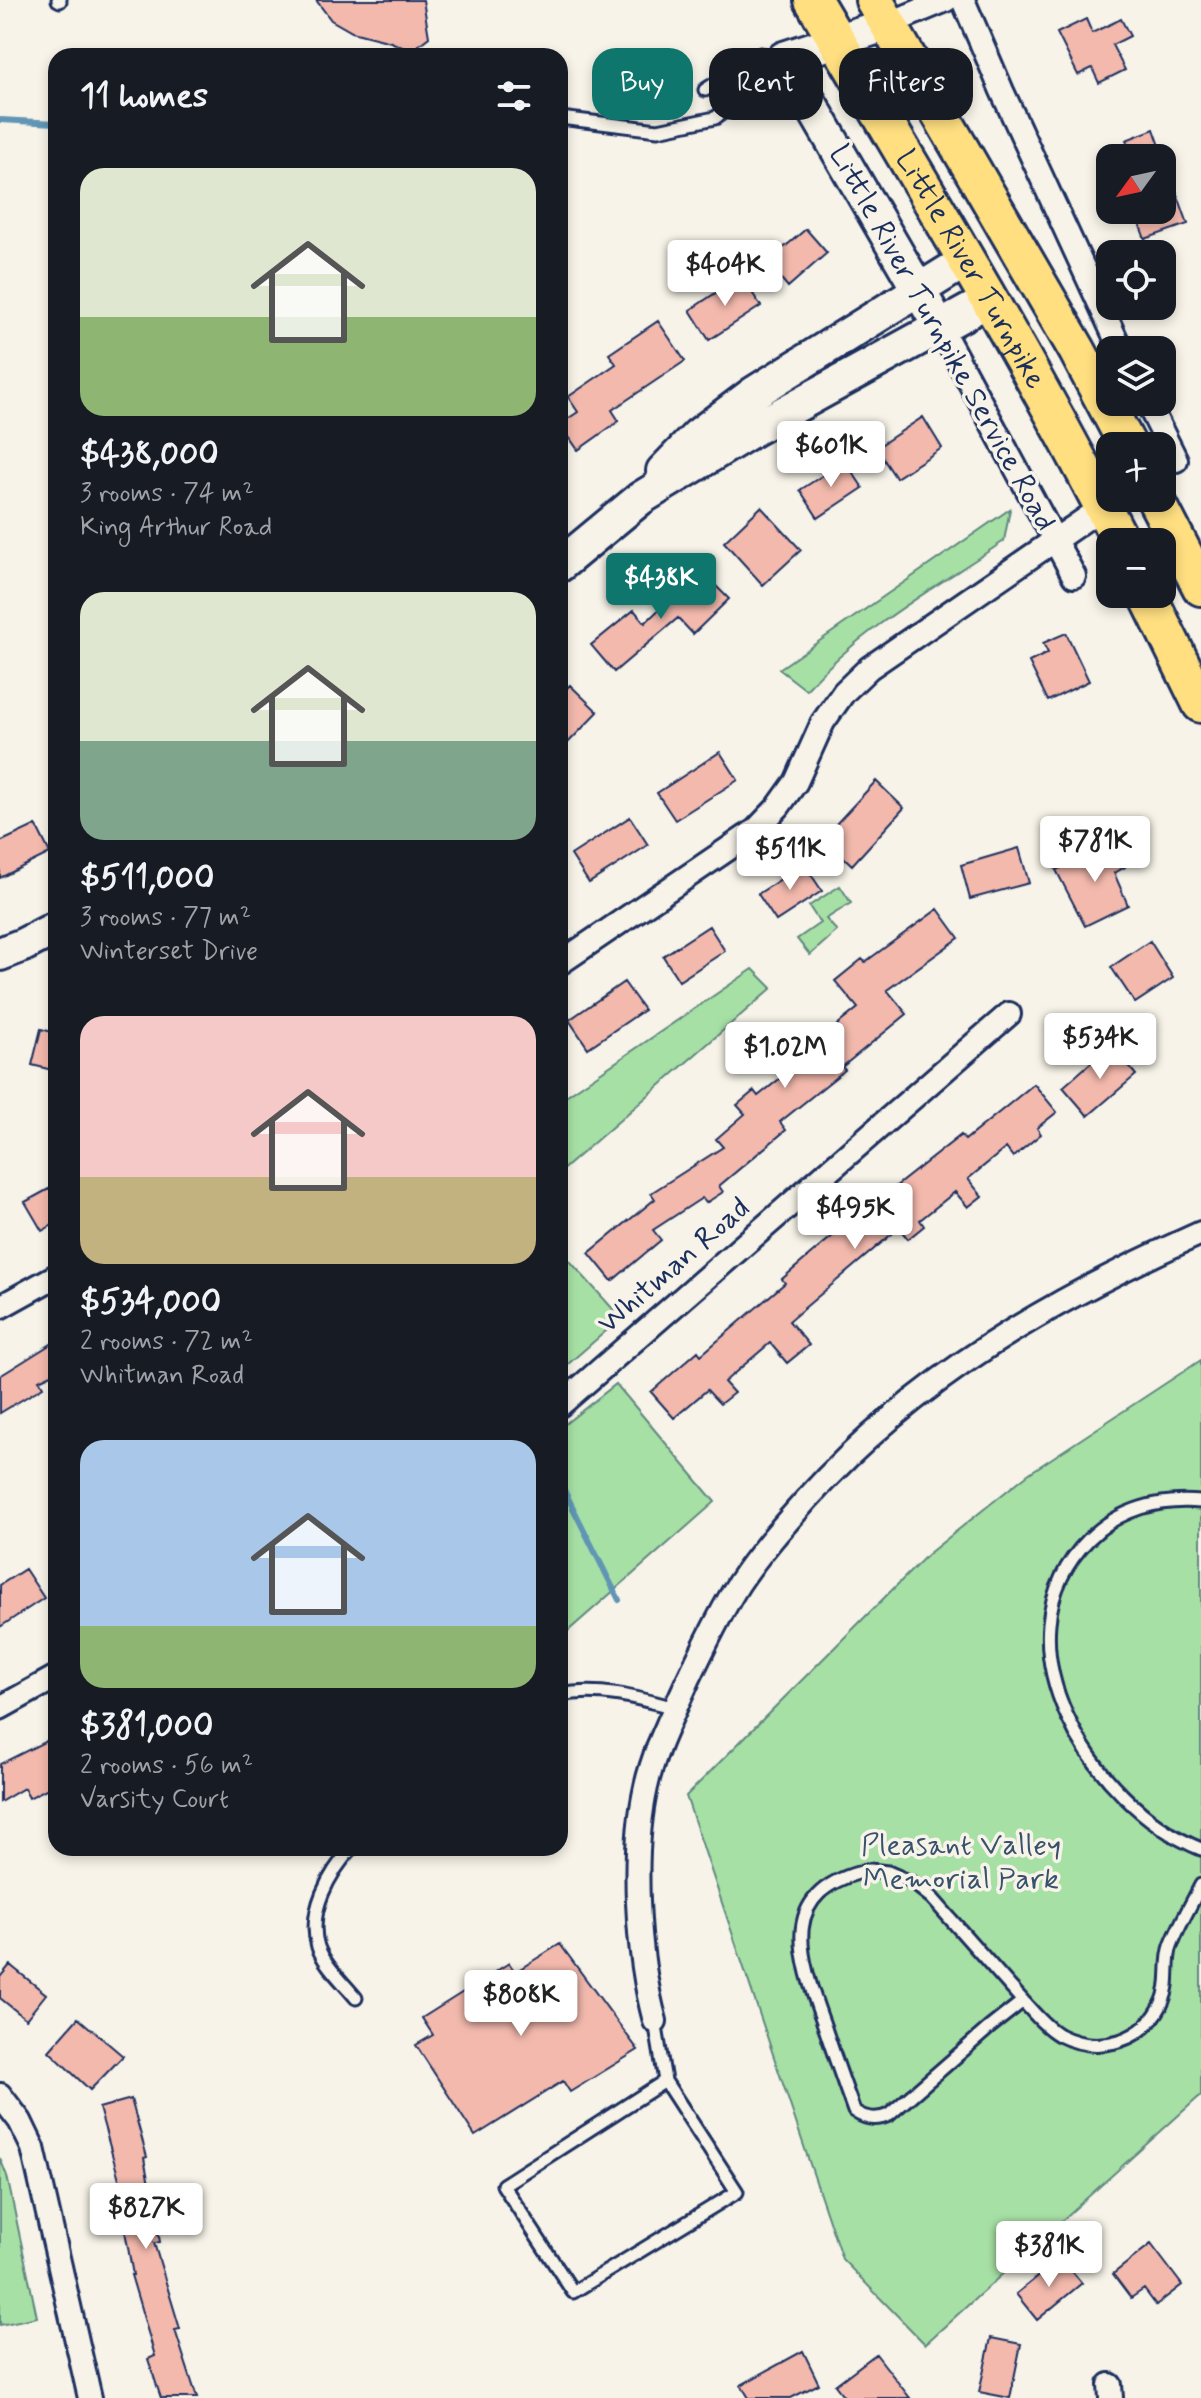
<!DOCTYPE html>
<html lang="en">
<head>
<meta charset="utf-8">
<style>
	body { margin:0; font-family:Mynerve,sans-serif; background:#20242c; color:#f1f3f6; height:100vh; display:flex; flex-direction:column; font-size:30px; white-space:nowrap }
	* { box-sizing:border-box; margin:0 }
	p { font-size:26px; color:#9ea1a6 }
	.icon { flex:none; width:44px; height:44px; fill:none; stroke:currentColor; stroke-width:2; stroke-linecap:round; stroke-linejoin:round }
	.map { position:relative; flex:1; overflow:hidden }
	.panel { position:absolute; left:48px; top:48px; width:520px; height:1808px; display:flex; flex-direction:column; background:#171b24; border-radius:24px; box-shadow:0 4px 12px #0003 }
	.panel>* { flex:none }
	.guide { position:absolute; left:592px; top:48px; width:488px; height:72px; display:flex; gap:16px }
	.needle { width:52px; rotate:237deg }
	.buttons { position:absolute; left:1096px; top:144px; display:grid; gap:16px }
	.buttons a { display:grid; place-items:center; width:80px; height:80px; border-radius:16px; background:#171b24; box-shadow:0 4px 12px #0003; font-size:40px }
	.price { position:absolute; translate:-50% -68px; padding:0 18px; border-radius:8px; background:#fff; color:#222; font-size:26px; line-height:52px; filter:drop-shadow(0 2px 4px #0008) }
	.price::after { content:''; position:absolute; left:50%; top:48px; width:24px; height:18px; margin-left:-12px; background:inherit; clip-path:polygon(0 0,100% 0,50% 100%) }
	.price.selected { background:#0f766e; color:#fff }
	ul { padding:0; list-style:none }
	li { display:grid; align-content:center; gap:16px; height:424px; padding:0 32px }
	li span { display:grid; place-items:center; height:248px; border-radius:24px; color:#555 }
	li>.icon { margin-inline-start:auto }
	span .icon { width:144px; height:144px; fill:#fffc; stroke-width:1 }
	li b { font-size:34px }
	h2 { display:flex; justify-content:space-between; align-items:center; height:96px; padding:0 32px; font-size:34px }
	.pill { padding:0 28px; border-radius:24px; background:#171b24; box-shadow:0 4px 12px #0003; font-size:28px; line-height:72px }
	.pill.selected { background:#0f766e; color:#fff }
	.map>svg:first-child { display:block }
	.green { fill:#a7e0a4; stroke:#618881; stroke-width:2 }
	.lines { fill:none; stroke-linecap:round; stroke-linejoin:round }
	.stream { stroke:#6096b4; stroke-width:6 }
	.building { fill:#f3b9ad; stroke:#1b2f5e; stroke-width:2 }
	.lane-casing { stroke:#1b2f5e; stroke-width:17 }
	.street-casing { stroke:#1b2f5e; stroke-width:28 }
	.secondary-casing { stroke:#1b2f5e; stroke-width:38 }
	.primary-casing { stroke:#1b2f5e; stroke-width:42 }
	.lane { stroke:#f7f3e8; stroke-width:11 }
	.street { stroke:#f7f3e8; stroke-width:22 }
	.secondary { stroke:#f7f3e8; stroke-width:32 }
	.primary { stroke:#ffdf80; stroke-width:36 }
	.labels { text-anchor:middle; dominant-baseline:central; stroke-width:7; stroke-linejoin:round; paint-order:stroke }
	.street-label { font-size:30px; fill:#1b2f5e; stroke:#f7f3e8 }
	.park-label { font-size:30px; fill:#37526c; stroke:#f7f3e8 }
</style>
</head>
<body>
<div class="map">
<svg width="1201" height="2398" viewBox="0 0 1201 2398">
	<rect width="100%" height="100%" fill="#f7f3e8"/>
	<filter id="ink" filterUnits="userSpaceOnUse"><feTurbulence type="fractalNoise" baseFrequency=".0125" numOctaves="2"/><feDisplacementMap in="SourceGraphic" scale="16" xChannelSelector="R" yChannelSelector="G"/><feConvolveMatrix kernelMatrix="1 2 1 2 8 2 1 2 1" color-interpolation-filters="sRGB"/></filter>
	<g filter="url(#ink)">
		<path class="green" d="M1010,509L1004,541C936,587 861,628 806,690L779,669Z
			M840,886L851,903L826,919L837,931L810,955L797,939L820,923L809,906Z
			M753,969L772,988L560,1172V1100Z
			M560,1250L621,1318L560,1371Z
			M1201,1360V2095L925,2344L842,2259L686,1796L928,1554L1028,1474Z
			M616,1384L715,1502L560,1638V1428Z
			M0,2158L7,2176L37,2317L0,2325Z"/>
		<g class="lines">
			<path class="stream" d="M0,120L56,123
				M560,1482L619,1600"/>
		</g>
		<path class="building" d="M316,0H423L429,37L411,51L391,42L352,32L331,20Z
			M1086,19L1092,33L1121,19L1130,36L1112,45L1125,70L1099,83L1092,68L1078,75L1057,33Z
			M1154,129L1188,224L1145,239L1134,210H1162L1163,158H1133L1126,140Z
			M806,229L827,253L788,287L767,262Z
			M741,276L761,306L709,340L690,310Z
			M658,321L685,361L612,410L619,421L578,450L560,424L578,412L568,397L616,364L609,354Z
			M923,417L942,448L896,478L876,448Z
			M845,461L863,488L818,518L800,490Z
			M761,507L801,550L763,585L724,542Z
			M700,570L729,599L693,634L678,618L614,672L591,645L634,610L645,623Z
			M1066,633L1089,681L1048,701L1029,662L1048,653L1043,643Z
			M570,685L598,712L560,751V695Z
			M720,752L738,780L675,820L657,793Z
			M876,781L904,808L852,865L823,838Z
			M630,817L648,845L589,883L571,855Z
			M36,825L50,853L0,878V842Z
			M1113,843L1125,867L1114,873L1128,905L1085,926L1056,870Z
			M1019,848L1029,883L970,899L961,865Z
			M804,864L822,891L776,921L758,894Z
			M938,909L959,938L887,990L907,1014L842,1067L845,1070L780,1122L786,1130L719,1186L723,1192L706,1203L702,1198L653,1230L661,1240L612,1281L589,1253L655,1199L651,1193L723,1147L716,1139L745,1114L737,1105L754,1091L758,1096L793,1068L839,1028L837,1025L858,1008L835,981L862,959L865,962Z
			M709,926L725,951L679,981L663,956Z
			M1150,941L1173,978L1135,1003L1111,967Z
			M624,982L644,1010L588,1048L569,1020Z
			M41,1029L56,1033V1071L32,1065Z
			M1111,1045L1136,1075L1088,1116L1063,1087Z
			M1034,1084L1057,1112L1037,1128L1041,1134L1013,1157L1006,1148L968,1179L982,1196L968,1207L955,1192L920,1220L924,1226L908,1239L899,1228L789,1321L809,1345L787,1363L770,1343L724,1382L734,1393L720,1404L707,1390L674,1418L651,1392L698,1351L701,1355L785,1283L782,1279L829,1239L961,1135L965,1140Z
			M56,1185V1223L42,1231L25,1202Z
			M56,1341V1372L39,1380L43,1387L0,1413V1376Z
			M25,1569L44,1598L0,1627V1585Z
			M56,1736V1784L29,1798L24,1788L0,1802V1764Z
			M560,1944L638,2050L570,2092L563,2081L475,2136L416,2045L433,2035L422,2018L509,1963L515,1972Z
			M10,1965L46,1994L26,2019L0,1998V1977Z
			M78,2018L123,2056L90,2090L49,2051Z
			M131,2099L147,2157L144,2158L160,2242L154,2243L180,2329L175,2330L197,2398H161L148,2359L155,2356L131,2275H133L117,2187L121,2186L99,2108Z
			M1151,2244L1182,2285L1156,2305L1144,2289L1131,2298L1113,2274Z
			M1061,2258L1082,2283L1037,2320L1016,2294Z
			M991,2338L1021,2344L1010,2398L979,2392Z
			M803,2351L819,2384L791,2398H749L741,2385Z
			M876,2354L910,2398H845L835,2385Z"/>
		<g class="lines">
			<defs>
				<path id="lane" d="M58,0L60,1
					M560,118L658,130L715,118L773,77L784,58L761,54L705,90
					M1201,1502C1160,1498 1119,1509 1089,1539C989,1639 1092,1805 1201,1849
					M560,1695C599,1687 638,1698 675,1708
					M352,1848C329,1873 307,1912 318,1947C325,1966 343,1982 356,1998
					M870,1870L888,1872L913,1883L932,1898L1023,2001L990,2027L889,2115C876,2121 865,2119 854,2111C843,2081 833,2052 823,2022C799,1955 776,1890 870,1870Z
					M1023,2001C1034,2013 1045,2027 1059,2035C1099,2055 1145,2042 1163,2001C1171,1983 1165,1963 1171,1946C1179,1925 1191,1905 1201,1885
					M655,2021L665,2081L503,2185L573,2292L737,2192L665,2081"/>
				<path id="street" d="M963,0L1002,91L1121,350
					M888,24L946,0
					M940,327L1074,576
					M1147,402L1176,460
					M560,963L756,830L778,807L796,782L823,722L844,692L869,668L1103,507
					M0,1307L56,1276
					M560,1405L1009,1014
					M0,1708L56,1677
					M655,2021C637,1955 631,1854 646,1787C654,1750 673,1714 688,1680C704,1647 719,1614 739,1583C759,1553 783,1526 807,1499C917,1377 1053,1299 1201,1233
					M0,2095L20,2121L33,2148L90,2398
					M1110,2385L1111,2398"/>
				<path id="secondary" d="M888,24L784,58L940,327
					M663,471L698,435L754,393L967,260
					M560,565L641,498L756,428L989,300
					M0,954L23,945L56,928"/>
				<g id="primary">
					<path id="s1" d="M813,0C918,179 1027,356 1121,542"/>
					<path d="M874,0L1077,350L1128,446"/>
					<path d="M1155,498L1201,587"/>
					<path d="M1147,594L1201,704"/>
				</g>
			</defs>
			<use href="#lane" class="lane-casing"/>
			<use href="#street" class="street-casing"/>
			<use href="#secondary" class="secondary-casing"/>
			<use href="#primary" class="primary-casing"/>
			<use href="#lane" class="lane"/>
			<use href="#street" class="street"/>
			<use href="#secondary" class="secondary"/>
			<use href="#primary" class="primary"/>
		</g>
	</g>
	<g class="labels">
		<g class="street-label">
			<text stroke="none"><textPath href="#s1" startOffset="312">Little River Turnpike</textPath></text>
			<text transform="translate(942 338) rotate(61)">Little River Turnpike Service Road</text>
			<text transform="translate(674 1266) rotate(-41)">Whitman Road</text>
		</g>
		<g class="park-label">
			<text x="961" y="1845">Pleasant Valley<tspan x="961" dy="34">Memorial Park</tspan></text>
		</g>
	</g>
</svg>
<div class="buttons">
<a><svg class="needle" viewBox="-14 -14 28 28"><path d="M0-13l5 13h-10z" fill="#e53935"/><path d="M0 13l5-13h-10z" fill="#9ea1a6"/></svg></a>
<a><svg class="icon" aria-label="locate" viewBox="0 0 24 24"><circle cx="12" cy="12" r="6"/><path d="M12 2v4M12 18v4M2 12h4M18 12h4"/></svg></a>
<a><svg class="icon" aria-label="layers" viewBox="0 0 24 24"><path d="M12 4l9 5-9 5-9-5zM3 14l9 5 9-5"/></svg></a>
<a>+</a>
<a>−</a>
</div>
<b class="price" style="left:725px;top:308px">$404K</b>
<b class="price" style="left:831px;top:489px">$601K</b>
<b class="price selected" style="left:661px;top:621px">$438K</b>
<b class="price" style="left:1095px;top:884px">$781K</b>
<b class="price" style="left:790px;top:892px">$511K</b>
<b class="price" style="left:1100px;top:1081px">$534K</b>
<b class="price" style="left:785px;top:1090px">$1.02M</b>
<b class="price" style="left:855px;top:1251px">$495K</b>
<b class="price" style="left:521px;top:2038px">$808K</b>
<b class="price" style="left:146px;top:2251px">$827K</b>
<b class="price" style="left:1049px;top:2289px">$381K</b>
<div class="guide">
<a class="pill selected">Buy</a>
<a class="pill">Rent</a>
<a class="pill">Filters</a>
</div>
<section class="panel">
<h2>11 homes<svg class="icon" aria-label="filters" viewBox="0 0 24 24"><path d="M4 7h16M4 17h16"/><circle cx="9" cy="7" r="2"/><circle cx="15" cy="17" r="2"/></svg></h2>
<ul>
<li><span style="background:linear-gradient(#dfe7d0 60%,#8fb573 0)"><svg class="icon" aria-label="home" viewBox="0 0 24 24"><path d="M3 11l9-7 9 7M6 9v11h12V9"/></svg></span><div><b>$438,000</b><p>3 rooms · 74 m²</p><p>King Arthur Road</p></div></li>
<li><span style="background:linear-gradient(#dfe7d0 60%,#7fa58c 0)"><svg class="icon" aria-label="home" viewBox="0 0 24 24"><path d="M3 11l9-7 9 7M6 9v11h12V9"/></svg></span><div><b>$511,000</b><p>3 rooms · 77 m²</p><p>Winterset Drive</p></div></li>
<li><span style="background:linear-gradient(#f6c9c9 65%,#c2b280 0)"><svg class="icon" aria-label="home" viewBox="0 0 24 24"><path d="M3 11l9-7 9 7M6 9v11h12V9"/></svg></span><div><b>$534,000</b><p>2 rooms · 72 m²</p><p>Whitman Road</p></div></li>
<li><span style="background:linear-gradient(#a9c7e8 75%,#8fb573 0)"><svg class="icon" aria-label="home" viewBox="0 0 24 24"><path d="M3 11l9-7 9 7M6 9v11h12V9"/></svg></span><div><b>$381,000</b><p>2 rooms · 56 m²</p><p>Varsity Court</p></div></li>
</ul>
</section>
</div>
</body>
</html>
